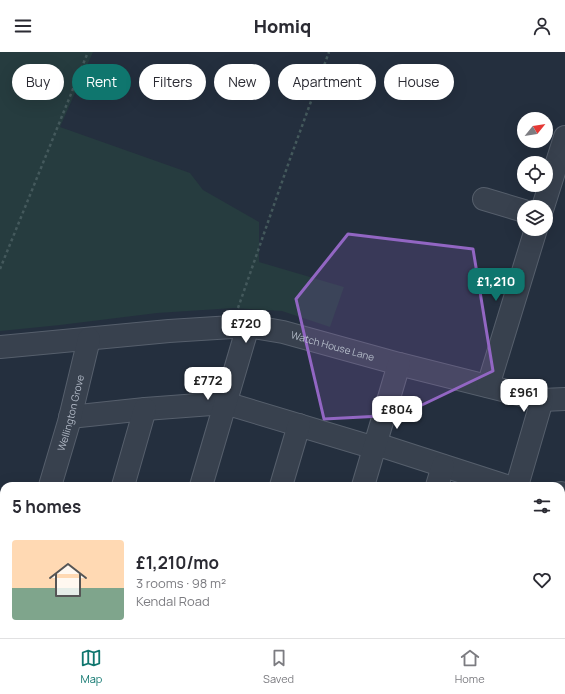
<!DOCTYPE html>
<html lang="en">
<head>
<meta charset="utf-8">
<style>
	body { margin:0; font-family:Manrope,sans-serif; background:#f2f2f3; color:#2b2b33; height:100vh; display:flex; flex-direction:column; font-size:15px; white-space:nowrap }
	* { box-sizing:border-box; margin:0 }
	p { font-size:13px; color:#7c7c81 }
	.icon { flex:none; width:22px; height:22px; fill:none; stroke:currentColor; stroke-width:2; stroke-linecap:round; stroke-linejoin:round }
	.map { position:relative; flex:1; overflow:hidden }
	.sheet { position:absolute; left:0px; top:430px; width:565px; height:156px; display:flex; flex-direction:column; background:#fff; border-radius:12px 12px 0 0; box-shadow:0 4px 16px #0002 }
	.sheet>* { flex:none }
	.banner { position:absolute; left:12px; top:12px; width:541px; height:36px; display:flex; gap:8px }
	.needle { width:26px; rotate:60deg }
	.fabs { position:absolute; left:517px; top:60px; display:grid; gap:8px }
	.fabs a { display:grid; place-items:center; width:36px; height:36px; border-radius:50%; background:#fff; box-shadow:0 4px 16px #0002; font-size:20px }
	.price { position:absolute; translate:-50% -34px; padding:0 9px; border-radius:8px; background:#fff; color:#222; font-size:13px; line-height:26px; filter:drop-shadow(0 1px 2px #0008) }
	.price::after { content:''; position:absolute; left:50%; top:24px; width:12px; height:9px; margin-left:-6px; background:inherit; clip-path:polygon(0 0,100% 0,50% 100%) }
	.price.active { background:#0f766e; color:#fff }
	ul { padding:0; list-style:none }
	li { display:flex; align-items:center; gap:12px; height:100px; padding:0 12px }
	li span { display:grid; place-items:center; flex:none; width:112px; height:80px; border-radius:4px; color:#555 }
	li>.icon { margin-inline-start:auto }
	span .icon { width:48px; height:48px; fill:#fffc; stroke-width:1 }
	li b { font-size:17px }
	h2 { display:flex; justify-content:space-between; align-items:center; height:48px; padding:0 12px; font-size:17px }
	.chip { padding:0 14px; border-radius:18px; background:#fff; box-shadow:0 4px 16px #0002; font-size:14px; line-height:36px }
	.chip.active { background:#0f766e; color:#fff }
	header { display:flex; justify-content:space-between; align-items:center; height:52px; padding:0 12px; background:#fff; font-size:18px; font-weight:800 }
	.tab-bar { display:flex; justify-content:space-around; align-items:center; height:56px; border-top:1px solid #e1e1e2; background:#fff; font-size:11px; color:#7c7c81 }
	.tab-bar a { display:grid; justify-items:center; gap:2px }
	.tab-bar .active { color:#0f766e }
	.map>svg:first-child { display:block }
	.green { fill:#263c3f }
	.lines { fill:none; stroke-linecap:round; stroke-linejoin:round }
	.minor-casing { stroke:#565f6c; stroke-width:24 }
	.path { stroke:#44595c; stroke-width:2.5; stroke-dasharray:3 3; stroke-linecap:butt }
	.minor { stroke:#38414e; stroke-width:22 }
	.marked { fill:#9266c3; fill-opacity:0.2; stroke:#9266c3; stroke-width:3; stroke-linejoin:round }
	.labels { text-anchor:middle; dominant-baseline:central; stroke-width:3; stroke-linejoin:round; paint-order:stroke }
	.street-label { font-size:10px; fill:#b4bcc9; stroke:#1d2633 }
</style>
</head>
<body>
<header><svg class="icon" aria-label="menu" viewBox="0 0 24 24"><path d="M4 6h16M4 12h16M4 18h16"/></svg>Homiq<svg class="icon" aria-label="person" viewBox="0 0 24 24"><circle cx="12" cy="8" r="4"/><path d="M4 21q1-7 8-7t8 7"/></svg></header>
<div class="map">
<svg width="565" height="586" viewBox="0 0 565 586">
	<rect width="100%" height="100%" fill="#242f3e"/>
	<path class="green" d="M0,0H93L60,75L190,121L203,138L259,170V210L344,235L330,275L282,259L234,256L157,261L60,273L0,279Z"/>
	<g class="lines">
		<defs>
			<g id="minor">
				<path d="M484,147L524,159"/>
				<path d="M543,155L565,85"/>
				<path id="s1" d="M0,295L169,279L248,274L283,280L399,312L542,348L565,347"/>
				<path d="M488,334L536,177"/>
				<path d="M70,365L145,357L225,351L375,396"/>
				<path d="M376,392L506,434"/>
				<path id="s2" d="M50,434L69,370L89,287"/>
				<path d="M123,434L145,357"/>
				<path d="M201,434L248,274"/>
				<path d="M281,434L299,373"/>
				<path d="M363,434L399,312"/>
				<path d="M437,434L443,414"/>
				<path d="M517,434L542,348"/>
				<path d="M561,441L565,443"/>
				<path d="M561,540L565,527"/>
				<path d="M5,586L6,582"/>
				<path d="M79,586L80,582"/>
				<path d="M157,586L158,582"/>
				<path d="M238,586L239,582"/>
				<path d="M317,586L319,582"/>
				<path d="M392,586L394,582"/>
				<path d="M472,586L474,582"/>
				<path d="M547,586L549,582"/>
			</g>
		</defs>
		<use href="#minor" class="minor-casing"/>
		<path class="path" d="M0,217L88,0
			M238,256L290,107L329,0"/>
		<use href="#minor" class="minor"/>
	</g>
	<path class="marked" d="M348,182L473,197L493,319L401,363L324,367L296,247Z"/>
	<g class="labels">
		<g class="street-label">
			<text stroke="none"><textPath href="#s1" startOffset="336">Watch House Lane</textPath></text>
			<text stroke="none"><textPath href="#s2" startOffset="76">Wellington Grove</textPath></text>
		</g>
	</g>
</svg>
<div class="fabs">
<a><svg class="needle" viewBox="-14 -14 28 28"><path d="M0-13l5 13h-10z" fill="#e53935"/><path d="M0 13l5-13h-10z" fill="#7c7c81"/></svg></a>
<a><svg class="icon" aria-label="locate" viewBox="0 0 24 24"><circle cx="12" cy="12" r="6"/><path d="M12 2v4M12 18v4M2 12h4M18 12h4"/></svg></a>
<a><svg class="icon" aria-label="layers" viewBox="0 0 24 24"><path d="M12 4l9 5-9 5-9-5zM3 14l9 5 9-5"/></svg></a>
</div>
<b class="price active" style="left:496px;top:250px">£1,210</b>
<b class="price" style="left:246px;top:292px">£720</b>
<b class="price" style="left:208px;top:349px">£772</b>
<b class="price" style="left:524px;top:361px">£961</b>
<b class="price" style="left:397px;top:378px">£804</b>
<div class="banner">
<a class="chip">Buy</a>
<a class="chip active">Rent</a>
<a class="chip">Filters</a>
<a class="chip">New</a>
<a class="chip">Apartment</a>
<a class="chip">House</a>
</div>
<section class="sheet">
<h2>5 homes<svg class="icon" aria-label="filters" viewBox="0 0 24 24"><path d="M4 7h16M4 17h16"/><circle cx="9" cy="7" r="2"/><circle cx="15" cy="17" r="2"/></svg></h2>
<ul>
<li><span style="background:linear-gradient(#ffd9b3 60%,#7fa58c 0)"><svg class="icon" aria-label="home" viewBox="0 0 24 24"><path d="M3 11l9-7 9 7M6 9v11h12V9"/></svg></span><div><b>£1,210/mo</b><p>3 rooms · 98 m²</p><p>Kendal Road</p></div><svg class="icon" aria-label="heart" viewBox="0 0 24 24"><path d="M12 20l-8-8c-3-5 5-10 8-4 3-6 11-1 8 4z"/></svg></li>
</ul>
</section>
</div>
<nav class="tab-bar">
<a class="active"><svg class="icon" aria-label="map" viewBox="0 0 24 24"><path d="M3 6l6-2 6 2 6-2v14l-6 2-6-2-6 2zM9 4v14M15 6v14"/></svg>Map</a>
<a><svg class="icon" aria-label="saved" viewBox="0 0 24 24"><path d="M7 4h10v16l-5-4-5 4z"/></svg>Saved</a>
<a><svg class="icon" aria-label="home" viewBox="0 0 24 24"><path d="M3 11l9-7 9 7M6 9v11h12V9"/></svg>Home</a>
</nav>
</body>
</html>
